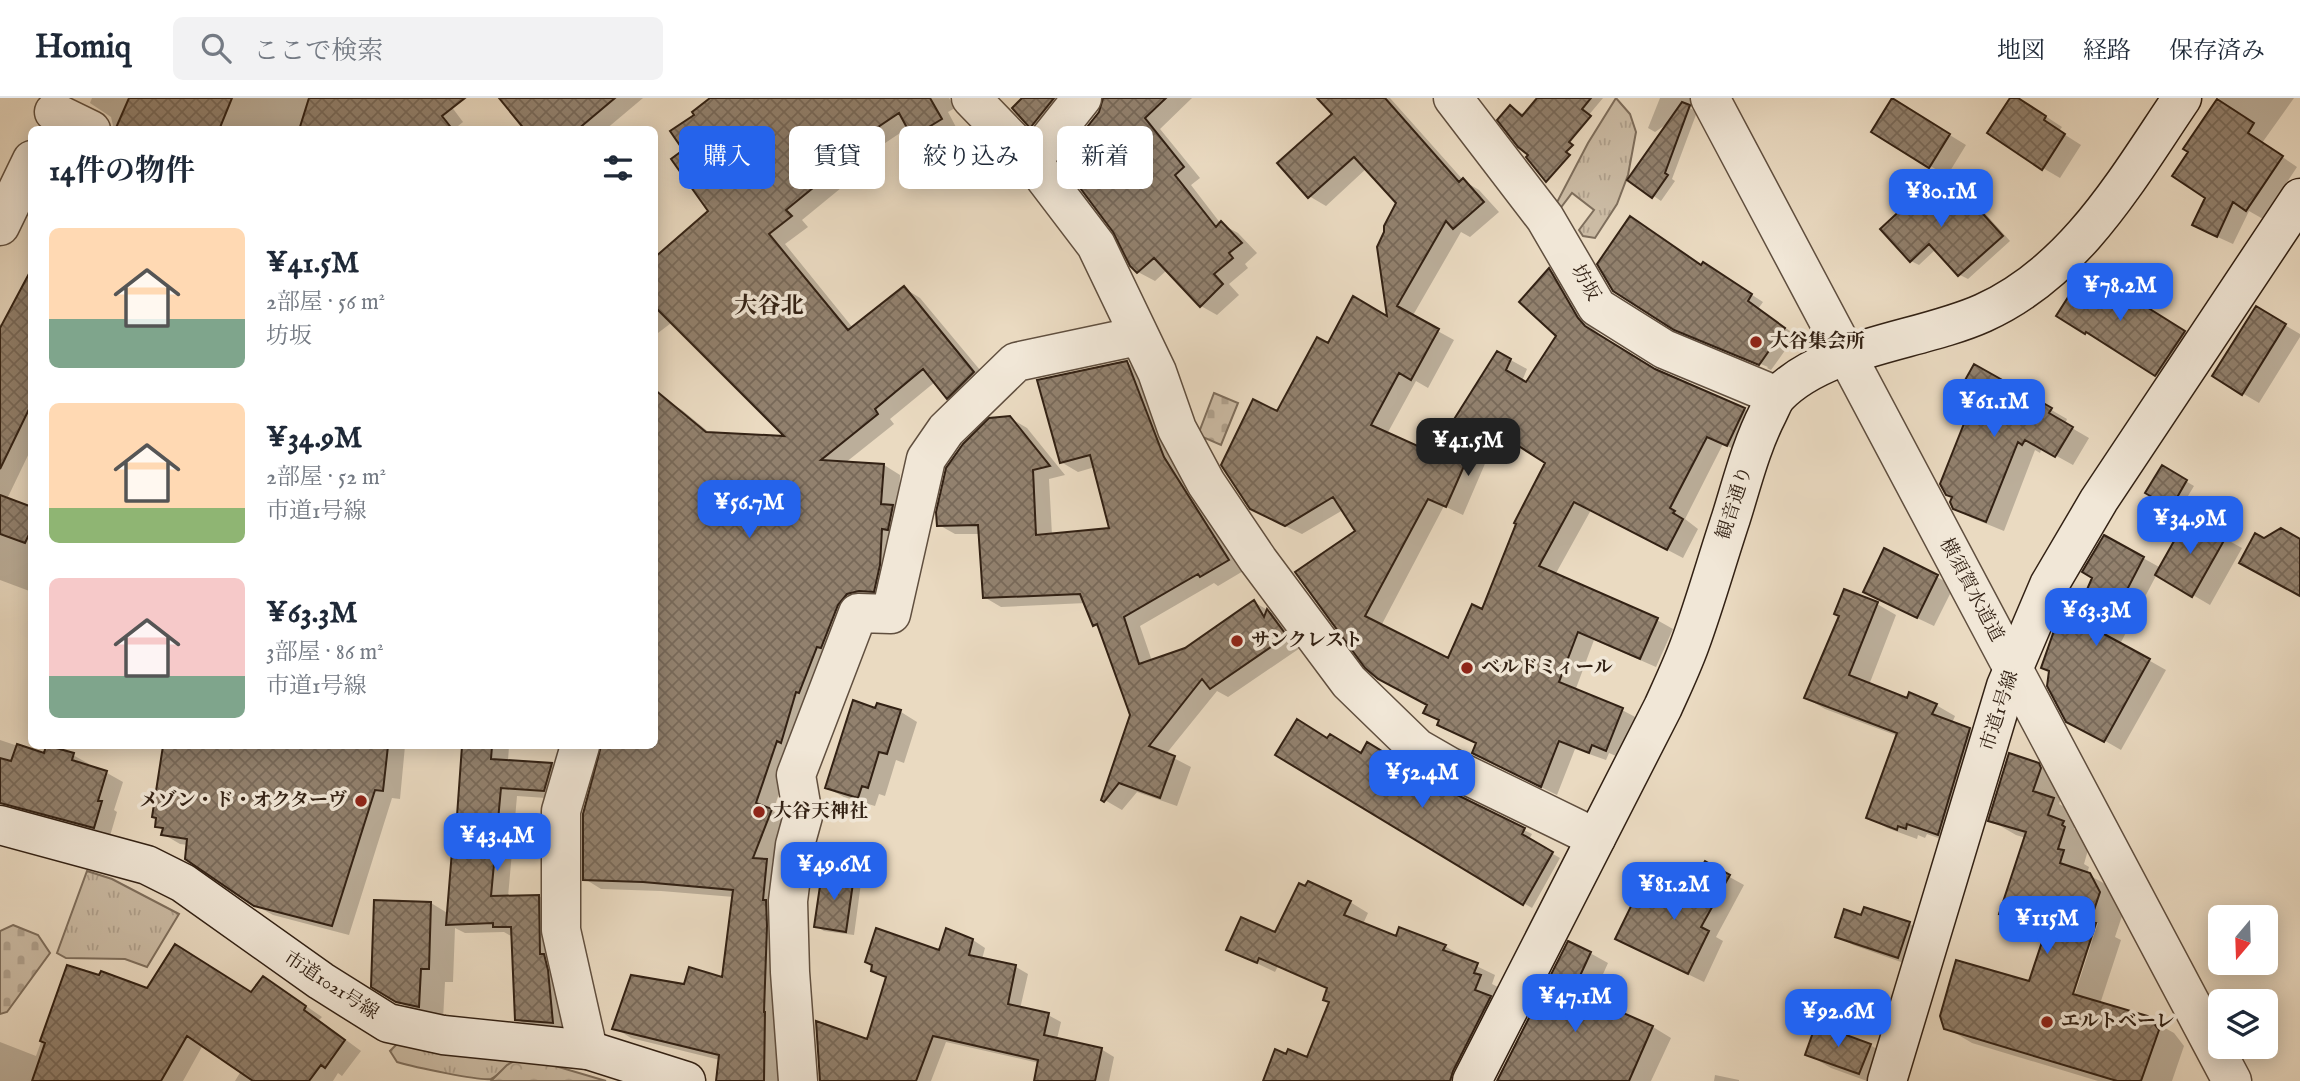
<!DOCTYPE html>
<html lang="ja">
<head>
<meta charset="utf-8">
<style>
	body { margin:0; font-family:"IM FELL English","Noto Serif JP",serif; background:#f2f2f3; color:#1f2937; height:100vh; display:flex; flex-direction:column; font-size:26px; white-space:nowrap }
	* { box-sizing:border-box; margin:0 }
	p { font-size:23px; color:#747a83 }
	.icon { flex:none; width:38px; height:38px; fill:none; stroke:currentColor; stroke-width:2; stroke-linecap:round; stroke-linejoin:round }
	.map { position:relative; flex:1; overflow:hidden }
	.drawer { position:absolute; left:28px; top:28px; width:630px; height:623px; display:flex; flex-direction:column; background:#fff; border-radius:10px; box-shadow:0 4px 18px #0003 }
	.drawer>* { flex:none }
	.guide { position:absolute; left:679px; top:28px; width:665px; height:63px; display:flex; gap:14px }
	.needle { width:46px; rotate:199deg }
	.controls { position:absolute; left:2208px; top:807px; display:grid; gap:14px }
	.controls a { display:grid; place-items:center; width:70px; height:70px; border-radius:10px; background:#fff; box-shadow:0 4px 18px #0003; font-size:35px }
	.price { position:absolute; translate:-50% -60px; padding:0 16px; border-radius:14px; background:#2563eb; color:#fff; font-size:23px; line-height:46px; filter:drop-shadow(0 2px 4px #0008) }
	.price::after { content:''; position:absolute; left:50%; top:42px; width:21px; height:16px; margin-left:-10px; background:inherit; clip-path:polygon(0 0,100% 0,50% 100%) }
	.price.current { background:#222; color:#fff }
	ul { padding:0; list-style:none }
	li { display:flex; align-items:center; gap:21px; height:175px; padding:0 21px }
	li span { display:grid; place-items:center; flex:none; width:196px; height:140px; border-radius:10px; color:#555 }
	li>.icon { margin-inline-start:auto }
	span .icon { width:84px; height:84px; fill:#fffc; stroke-width:1 }
	li b { font-size:30px }
	h2 { display:flex; justify-content:space-between; align-items:center; height:84px; padding:0 21px; font-size:30px }
	.chip { padding:0 24px; border-radius:10px; background:#fff; box-shadow:0 4px 18px #0003; font-size:24px; line-height:63px }
	.chip.current { background:#2563eb; color:#fff }
	header { display:flex; align-items:center; gap:42px; box-sizing:border-box; height:98px; padding:0 35px; background:#fff; border-bottom:2px solid #e0e1e3 }
	header strong { font-size:33px }
	nav { display:flex; gap:38px; margin-inline-start:auto; font-size:24px }
	.search { width:490px; height:63px; background:#f2f2f3; display:flex; align-items:center; gap:18px; box-sizing:border-box; padding:0 24px; border-radius:10px; color:#747a83; font-size:26px }
	.map>svg:first-child { display:block }
	.grass { fill:url(#grass-tufts); stroke:#7e6e5c; stroke-width:2 }
	.forest { fill:url(#forest-crowns); stroke:#7e6e5c; stroke-width:2 }
	.cemetery { fill:url(#cemetery-stones); stroke:#7e6e5c; stroke-width:2 }
	.shadow { fill:#0003; fill-rule:evenodd }
	.building { fill:url(#building-cross-hatch); stroke:#322114; stroke-width:2; fill-rule:evenodd }
	.lines { fill:none; stroke-linecap:round; stroke-linejoin:round }
	.street-casing { stroke:#604f3f; stroke-width:41 }
	.secondary-casing { stroke:#322114; stroke-width:41 }
	.street { stroke:#f1e7d7; stroke-width:38 }
	.secondary { stroke:#f1e7d7; stroke-width:38 }
	.poi-dot { fill:#8f2418; stroke:#f1e7d7; stroke-width:2.5 }
	.labels { text-anchor:middle; dominant-baseline:central; stroke-width:7; stroke-linejoin:round; paint-order:stroke }
	.street-label { font-size:19px; fill:#322114; stroke:#f1e7d7 }
	.poi-label { font-size:19px; font-weight:bold; fill:#322114; stroke:#f1e7d7; text-anchor:start }
	.quarter-label { font-size:23px; font-weight:bold; fill:#322114; stroke:#f1e7d7 }
</style>
</head>
<body>
<header>
<strong>Homiq</strong>
<div class="search"><svg class="icon" aria-label="search" viewBox="0 0 24 24"><circle cx="10" cy="10" r="6"/><path d="M15 15l6 6"/></svg>ここで検索</div>
<nav><a>地図</a><a>経路</a><a>保存済み</a></nav>
</header>
<div class="map">
<svg width="2300" height="983" viewBox="0 0 2300 983">
	<defs>
		<pattern id="grass-tufts" width="24" height="20" patternUnits="userSpaceOnUse" patternTransform="scale(1.75)"><rect width="24" height="20" fill="#cbbba4"/><path d="M3 7l-1-3M5 7V3M7 7l1-3M15 17l-1-3M17 17v-4M19 17l1-3" fill="none" stroke="#afa08c"/></pattern>
		<pattern id="forest-crowns" width="20" height="18" patternUnits="userSpaceOnUse" patternTransform="scale(1.75)"><rect width="20" height="18" fill="#cbbba4"/><path d="M2 6a3 3 0 1 1 6 0M12 15a3 3 0 1 1 6 0" fill="none" stroke="#afa08c"/></pattern>
		<pattern id="cemetery-stones" width="16" height="16" patternUnits="userSpaceOnUse" patternTransform="scale(1.75)"><rect width="16" height="16" fill="#cbbba4"/><path d="M2 7V4a2 2 0 0 1 4 0v3zM10 15v-3a2 2 0 0 1 4 0v3z" fill="#afa08c"/></pattern>
		<pattern id="building-cross-hatch" width="8" height="8" patternUnits="userSpaceOnUse" patternTransform="scale(1.75)"><rect width="8" height="8" fill="#92816e"/><path d="M0 0l8 8M0 8l8-8" fill="none" stroke="#786959"/></pattern>
	</defs>
	<rect width="100%" height="100%" fill="#eadac1"/>
	<filter id="stains"><feTurbulence type="fractalNoise" baseFrequency=".00286" numOctaves="4"/><feColorMatrix values="0 0 0 0 .2 0 0 0 0 .09 0 0 0 0 .02 0 0 0 .5 -.17"/></filter>
	<radialGradient id="worn" r=".72"><stop offset=".6" stop-color="#630" stop-opacity="0"/><stop offset="1" stop-color="#630" stop-opacity=".3"/></radialGradient>
	<path class="grass" d="M1616,0L1630,16L1636,34L1628,77L1617,106L1595,140L1583,138L1579,132L1594,112L1572,95L1559,112L1555,108L1588,45Z
		M87,773L112,781L179,816L147,869L125,861L66,860L57,855Z
		M400,943L518,961C508,966 501,976 491,981C479,983 414,969 397,964L390,953Z"/>
	<path class="forest" d="M518,961L552,967L606,983H491L507,967Z"/>
	<path class="cemetery" d="M1214,295L1238,305L1221,347L1198,337Z
		M13,827L38,837L50,855L7,914L0,916V833Z"/>
	<path class="shadow" d="M92,0H445L463,24L458,28L461,32H114L111,19L90,5Z
		M502,0H643L605,32H528Z
		M713,0H949L955,10L948,14L957,31L930,47L914,37L909,29L833,80L841,90L802,122L808,129L785,146L853,230L904,190L920,200L990,284L964,309L948,300L935,284L890,321L894,326L845,365L884,367L900,377L896,477L794,652L773,713L788,722L772,765L784,772V983H722L720,962L631,940L615,930L685,888L724,881L734,799L661,793L601,791L585,781L702,676L665,302L682,312L711,336L788,340L720,188L654,238V153L661,157L711,113L691,48Z
		M1024,0H1070L1048,38L1031,28L1014,10Z
		M1120,0H1192L1160,31L1200,80L1191,87L1221,126L1238,135L1257,155L1245,166L1248,170L1229,186L1239,197L1217,217L1201,208L1167,172L1155,183L1138,174Z
		M1334,0H1390L1464,83L1479,92L1499,114L1470,139L1461,134L1412,219L1454,242L1428,290L1416,283L1387,336L1423,352L1447,336L1498,255L1527,271L1522,283L1527,286L1559,237L1549,172L1565,181L1594,231L1602,239L1659,274L1744,311L1760,321L1744,356L1723,346L1685,421L1698,431L1683,460L1591,412L1555,477L1657,522L1673,531L1656,569L1594,542L1575,593L1622,612L1639,621L1623,661L1609,655L1606,662L1575,651L1557,697L1490,664L1478,646L1439,626L1440,623L1425,614L1429,607L1367,568L1357,434L1343,412L1302,436L1268,420L1328,247L1389,221L1398,104L1367,70L1326,108L1309,98L1335,16ZM1499,333L1548,364L1483,513L1449,562L1381,528L1444,408L1463,417Z
		M1539,0H1603L1547,67L1511,9L1525,17Z
		M1660,0H1697L1696,6L1690,10L1697,14L1672,81L1675,83L1661,103L1629,81L1668,25L1655,34L1648,30Z
		M2012,0L2030,8L2062,29L2059,33L2081,47L2060,80L2043,70Z
		M2219,0H2294L2262,45L2297,69L2263,121L2249,113L2233,146L2211,136L2207,100L2191,54L2186,50Z
		M1909,12L1966,47L1947,78L1874,34Z
		M1933,84L1941,89L1965,115L1974,108L1982,112L2010,143L1968,181L1960,177L1936,151L1919,167L1911,163Z
		M1702,169L1715,173L1763,204L1758,211L1796,237L1771,272L1767,270L1768,269L1675,230Z
		M32,173V349L7,401L32,411V494L0,482V226L3,228Z
		M2103,183L2201,244L2172,287L2059,218Z
		M2273,220L2300,236V239L2259,305L2242,295Z
		M1127,265L1144,274L1245,472L1218,488L1214,485L1140,528L1152,563L1186,551L1254,504L1284,522L1303,548L1228,599L1217,593L1166,656L1191,669L1177,708L1137,694L1122,712L1103,701L1132,617L1101,531L1094,527L1086,505L1001,509L984,499L981,436H955L939,427L1010,320L1027,330L1065,377L1049,381L1052,437L1111,431L1095,369L1078,374L1061,364Z
		M1975,268L2067,321L2065,326L2089,340L2073,367L2042,350L2040,355L2035,352L2004,433L1972,420L1954,410Z
		M2162,369L2194,388L2179,413L2147,394Z
		M2189,421L2242,450L2210,507L2157,476L2120,546L2166,572L2121,652L2067,621L2051,574L2043,570L2071,533L2094,479L2105,439L2161,470Z
		M1885,452L1954,488L1934,528L1881,503Z
		M1845,493L1877,506L1896,517L1869,587L1908,602L1936,607L1955,618L1952,625L1970,632L1989,643L1957,747L1927,736L1925,740L1918,737L1917,741L1887,730L1868,719L1898,638L1825,611L1806,600L1841,518Z
		M878,607L901,614L917,624L904,665L896,662L885,698L879,696L875,708L844,699L827,690Z
		M0,642L45,657H73L89,666L88,669L107,675L123,684L114,712L117,714L110,738L20,714L4,704L0,700Z
		M1328,642L1361,657L1412,675L1532,736L1529,742L1560,760L1532,810L1278,656Z
		M165,648H405L400,701L392,700L349,837L273,817L255,807L188,747L180,746L163,736L164,732L157,728L158,721L153,718Z
		M464,648H509L508,663L552,666L568,676L561,701L517,698L508,799L539,798L555,808L569,934L534,931L517,921L511,838L504,834L465,835L455,830L453,884H445L443,922L423,918L397,903L431,805L449,816Z
		M2038,667L2064,682L2066,686L2059,706L2079,717L2074,731L2088,739L2090,745L2084,766L2089,769L2087,776L2116,792L2125,809L2115,839L2121,842L2100,906L2147,920L2174,935L2184,948L2172,983H2098L1972,945L1945,929L2030,885L2046,837L2027,830L2001,816L2026,740L2016,737L1990,722ZM2094,825H2098L2072,905L2069,904Z
		M1706,766L1744,787L1716,839L1723,843L1704,884L1632,849L1651,807L1680,813Z
		M853,780L861,785L854,837L824,833L816,828Z
		M1350,804L1368,815L1363,826L1397,840L1445,848L1463,859L1462,861L1495,877L1492,886L1498,889L1471,983H1274L1308,962L1331,905L1329,892L1278,868L1275,874L1229,852L1276,836Z
		M1865,811L1910,826L1926,836L1915,869L1853,847L1837,838L1862,819Z
		M973,842L985,850L982,861L1016,869L1028,876L1020,911L1048,917L1061,924L1057,941L1101,951L1114,959L1109,983H1035L1039,965L946,944L931,983H821L868,943L887,880L873,872L940,855Z
		M1590,855L1608,865L1591,903L1653,929L1671,940L1651,983H1499Z
		M68,869L148,892L252,896L280,890L322,919L319,922L361,953L342,978L338,975L333,983H235L241,973L203,947L183,983H0V944L36,958Z
		M1870,947L1894,961L1886,983H1867L1831,970L1807,956Z
		M1715,977L1739,982V983H1714Z"/>
	<path class="building" d="M129,0H232L219,32H115Z
		M309,0H465L442,18L453,32H299Z
		M499,0H615L577,32H525Z
		M710,0H930L942,21L912,39L899,15L817,70L825,80L786,112L792,118L769,136L848,232L904,188L974,274L947,301L923,271L875,311L878,316L821,362L884,366L881,406L893,407L888,432L882,431L880,467L874,494L859,493L847,496L838,507L821,550L817,549L799,595L796,594L781,645L777,643L756,705L772,711L753,760L767,761L763,802H766L767,828L764,914H765L764,983H716L719,957L612,931L631,877L684,886L689,869L722,879L733,792L643,784L583,782V716L601,648H654V291L706,334L784,338L654,208V160L708,113L671,61L683,52L670,33L694,17L692,14Z
		M1022,0H1054L1030,30L1012,10Z
		M1103,0H1166L1145,20L1184,69L1175,77L1216,129L1221,123L1242,145L1229,155L1233,160L1214,176L1223,186L1200,209L1154,160L1137,175L1130,168L1113,134L1060,63L1099,14Z
		M1317,0H1385L1459,84L1463,80L1484,104L1453,131L1446,123L1397,208L1439,231L1411,282L1399,275L1371,327L1422,350L1432,328L1446,334L1497,253L1511,261L1506,272L1526,284L1556,238L1519,204L1549,170L1578,220L1585,228L1655,271L1745,310L1727,348L1707,339L1670,410L1675,413L1673,415L1683,421L1667,452L1574,404L1539,468L1658,520L1640,561L1578,534L1559,584L1623,610L1606,653L1592,647L1589,655L1559,643L1541,689L1472,655L1476,645L1437,627L1439,622L1423,615L1427,607L1378,581L1365,570L1295,474L1355,433L1333,399L1285,428L1250,411L1221,367L1253,301L1277,313L1317,239L1328,245L1353,198L1387,218L1377,149L1384,134V128L1396,105L1354,59L1308,100L1277,65L1332,16ZM1483,325L1545,365L1514,425L1516,426L1482,511L1472,506L1448,560L1365,518L1428,401L1446,409Z
		M1537,0H1591L1582,11L1591,18L1569,44L1573,47L1566,54L1570,57L1546,84L1526,59L1528,57L1518,49L1497,22L1510,7L1522,18Z
		M1892,0L1950,36L1929,70L1871,34Z
		M2010,0H2018L2046,18L2044,22L2065,36L2042,72L1987,35Z
		M2217,1L2254,25L2248,35L2283,58L2246,113L2233,104L2217,139L2192,127L2205,100L2172,78L2188,54L2183,51Z
		M1682,4L1690,7L1665,75L1668,77L1652,100L1627,82Z
		M1933,82L1963,115L1974,106L2003,138L1958,178L1929,146L1910,164L1880,131Z
		M1630,118L1701,167L1703,164L1752,196L1748,203L1785,230L1759,267L1674,232L1613,193L1597,166Z
		M32,170V305L0,371V230Z
		M2086,171L2185,233L2155,278L2086,234L2085,236L2056,218Z
		M2256,208L2286,226L2242,297L2212,278Z
		M1127,263L1164,359L1229,462L1200,479L1198,476L1124,519L1139,566L1185,550L1254,502L1264,519L1267,511L1287,538L1210,591L1202,581L1149,648L1175,658L1160,700L1119,685L1104,704L1101,702L1130,617L1097,526L1093,528L1080,496L983,500L978,427L937,428L936,414L946,370L963,346L989,320L1010,318L1050,368L1033,372L1036,437L1109,430L1090,357L1060,365L1037,282Z
		M1974,266L2052,310L2049,315L2073,329L2055,359L2025,342L2022,347L2018,344L1986,424L1953,411L1950,404L1952,399L1946,397L1940,386L1967,318L1950,309Z
		M2162,367L2187,382L2171,410L2145,395Z
		M0,397L32,409V430L25,445L0,436Z
		M2188,418L2226,439L2192,499L2155,477Z
		M2281,430L2300,441V498L2239,465L2255,435L2264,440Z
		M2104,437L2144,459L2104,536L2150,561L2104,644L2066,624L2047,588L2049,573L2041,570L2056,527L2070,531L2092,480L2082,474Z
		M1884,450L1938,477L1917,520L1863,494Z
		M1844,491L1878,504L1849,577L1907,600L1909,594L1937,606L1932,616L1970,630L1938,737L1907,726L1906,731L1898,728L1897,732L1866,720L1897,635L1804,600L1839,518L1834,516Z
		M853,602L875,610L877,605L901,612L887,656L879,654L868,690L862,688L858,700L825,690Z
		M1297,621L1327,640L1330,636L1361,655L1367,644L1439,688L1525,730L1522,736L1553,754L1523,807L1275,657Z
		M17,646L44,655L46,648H49L74,655L72,662L107,673L98,703H102L94,730L0,705V660L11,663Z
		M163,648H388L383,693L375,692L332,828L254,808L185,761L187,741L161,737L163,730L155,729L156,720L152,719Z
		M462,648H492L491,661L552,665L544,693L501,690L491,798L539,797L540,856H544L548,872L553,925L515,922L511,829H493V825L446,827L452,753H450L454,718H457Z
		M2009,655L2039,665L2041,670L2033,693L2054,700L2048,717L2064,723L2062,727L2065,729L2058,751L2064,752L2060,765L2090,775L2100,794L2090,824L2096,825L2073,896L2148,918L2159,932L2141,983H2117L1944,931L1940,918L1956,862L2029,883L2046,832L1999,816L2026,734L1988,723Z
		M1705,763L1730,777L1701,829L1709,833L1688,876L1615,841L1636,798L1650,805L1653,798L1679,810Z
		M822,774L854,778L846,834L814,829Z
		M1308,783L1351,803L1344,817L1396,838L1399,829L1446,847L1443,852L1478,865L1474,875L1481,877L1475,892L1491,898L1453,973L1450,983H1263L1275,951L1286,956L1288,951L1307,959L1329,904L1323,902L1327,890L1259,860L1257,865L1226,852L1241,819L1275,834L1299,785L1305,788Z
		M374,802L431,804L429,871H421L419,909L396,904L371,889Z
		M1864,809L1910,824L1898,860L1835,839L1844,811L1861,817Z
		M876,830L939,852L946,830L973,841L969,857L1016,867L1008,906L1049,915L1044,937L1102,950L1095,983H1034L1038,962L933,938L916,983H820L816,923L867,941L886,879L871,873L872,867L865,864Z
		M1568,843L1591,854L1573,893L1653,928L1629,983H1497Z
		M175,846L251,894L263,878L306,908L304,912L345,942L325,970L321,967L309,983H253L187,938L161,983H32L45,945L40,943L67,867L99,877L101,873L147,890Z
		M1816,926L1871,946L1859,976L1805,957Z"/>
	<g class="lines">
		<defs>
			<path id="street" d="M971,0L1032,63L1096,147L1157,274L1177,331L1206,385L1258,462L1349,584L1417,650L1450,669L1596,740
				M1453,0L1545,120L1597,209L1664,251L1777,298
				M1710,0L2232,983
				M54,14L91,32
				M1032,63L1082,0
				M0,128L32,62
				M580,648L561,713V832L588,952
				M798,983L790,874L788,803L795,747L803,718L796,677L858,515L891,516L926,361L946,332L1016,264L1138,238"/>
			<path id="secondary" d="M0,727L147,767L183,785L321,883L388,925L443,937L588,952L686,983
				M1472,983L1663,609C1672,589 1682,568 1690,546C1705,505 1717,462 1731,420C1742,385 1751,348 1768,315C1771,309 1774,301 1778,297C1826,248 1921,243 1983,215C2076,173 2127,81 2182,0
				M1887,983L2006,588L2049,487L2099,402L2300,100"/>
		</defs>
		<use href="#street" class="street-casing"/>
		<use href="#secondary" class="secondary-casing"/>
		<use href="#street" class="street"/>
		<use href="#secondary" class="secondary"/>
	</g>
	<g class="poi-dot">
		<circle cx="1756" cy="244" r="7"/>
		<circle cx="1237" cy="543" r="7"/>
		<circle cx="1467" cy="570" r="7"/>
		<circle cx="361" cy="703" r="7"/>
		<circle cx="759" cy="714" r="7"/>
		<circle cx="2047" cy="924" r="7"/>
	</g>
	<g class="labels">
		<g class="street-label">
			<text transform="translate(1585 185) rotate(60)">坊坂</text>
			<text transform="translate(1735 405) rotate(-72)">観音通り</text>
			<text transform="translate(1971 492) rotate(62)">横須賀水道道</text>
			<text transform="translate(2000 613) rotate(-72)">市道1号線</text>
			<text transform="translate(331 888) rotate(33)">市道1021号線</text>
		</g>
		<g class="poi-label">
			<text x="1770" y="244">大谷集会所</text>
			<text x="1251" y="543">サンクレスト</text>
			<text x="1481" y="570">ベルドミィール</text>
			<text x="347" y="703" text-anchor="end">メゾン・ド・オクターヴ</text>
			<text x="773" y="714">大谷天神社</text>
			<text x="2061" y="924">エルトベーレ</text>
		</g>
		<g class="quarter-label">
			<text x="769" y="208">大谷北</text>
		</g>
	</g>
	<rect width="100%" height="100%" filter="url(#stains)"/>
	<rect width="100%" height="100%" fill="url(#worn)"/>
</svg>
<div class="controls">
<a><svg class="needle" viewBox="-14 -14 28 28"><path d="M0-13l5 13h-10z" fill="#e53935"/><path d="M0 13l5-13h-10z" fill="#747a83"/></svg></a>
<a><svg class="icon" aria-label="layers" viewBox="0 0 24 24"><path d="M12 4l9 5-9 5-9-5zM3 14l9 5 9-5"/></svg></a>
</div>
<b class="price" style="left:1941px;top:131px">¥80.1M</b>
<b class="price" style="left:2120px;top:225px">¥78.2M</b>
<b class="price" style="left:1994px;top:341px">¥61.1M</b>
<b class="price current" style="left:1468px;top:380px">¥41.5M</b>
<b class="price" style="left:749px;top:442px">¥56.7M</b>
<b class="price" style="left:2190px;top:458px">¥34.9M</b>
<b class="price" style="left:2096px;top:550px">¥63.3M</b>
<b class="price" style="left:1422px;top:712px">¥52.4M</b>
<b class="price" style="left:497px;top:775px">¥43.4M</b>
<b class="price" style="left:834px;top:804px">¥49.6M</b>
<b class="price" style="left:1674px;top:824px">¥81.2M</b>
<b class="price" style="left:2047px;top:858px">¥115M</b>
<b class="price" style="left:1575px;top:936px">¥47.1M</b>
<b class="price" style="left:1838px;top:951px">¥92.6M</b>
<div class="guide">
<a class="chip current">購入</a>
<a class="chip">賃貸</a>
<a class="chip">絞り込み</a>
<a class="chip">新着</a>
</div>
<section class="drawer">
<h2>14件の物件<svg class="icon" aria-label="filters" viewBox="0 0 24 24"><path d="M4 7h16M4 17h16"/><circle cx="9" cy="7" r="2"/><circle cx="15" cy="17" r="2"/></svg></h2>
<ul>
<li><span style="background:linear-gradient(#ffd9b3 65%,#7fa58c 0)"><svg class="icon" aria-label="home" viewBox="0 0 24 24"><path d="M3 11l9-7 9 7M6 9v11h12V9"/></svg></span><div><b>¥41.5M</b><p>2部屋 · 56 m²</p><p>坊坂</p></div></li>
<li><span style="background:linear-gradient(#ffd9b3 75%,#8fb573 0)"><svg class="icon" aria-label="home" viewBox="0 0 24 24"><path d="M3 11l9-7 9 7M6 9v11h12V9"/></svg></span><div><b>¥34.9M</b><p>2部屋 · 52 m²</p><p>市道1号線</p></div></li>
<li><span style="background:linear-gradient(#f6c9c9 70%,#7fa58c 0)"><svg class="icon" aria-label="home" viewBox="0 0 24 24"><path d="M3 11l9-7 9 7M6 9v11h12V9"/></svg></span><div><b>¥63.3M</b><p>3部屋 · 86 m²</p><p>市道1号線</p></div></li>
</ul>
</section>
</div>
</body>
</html>
